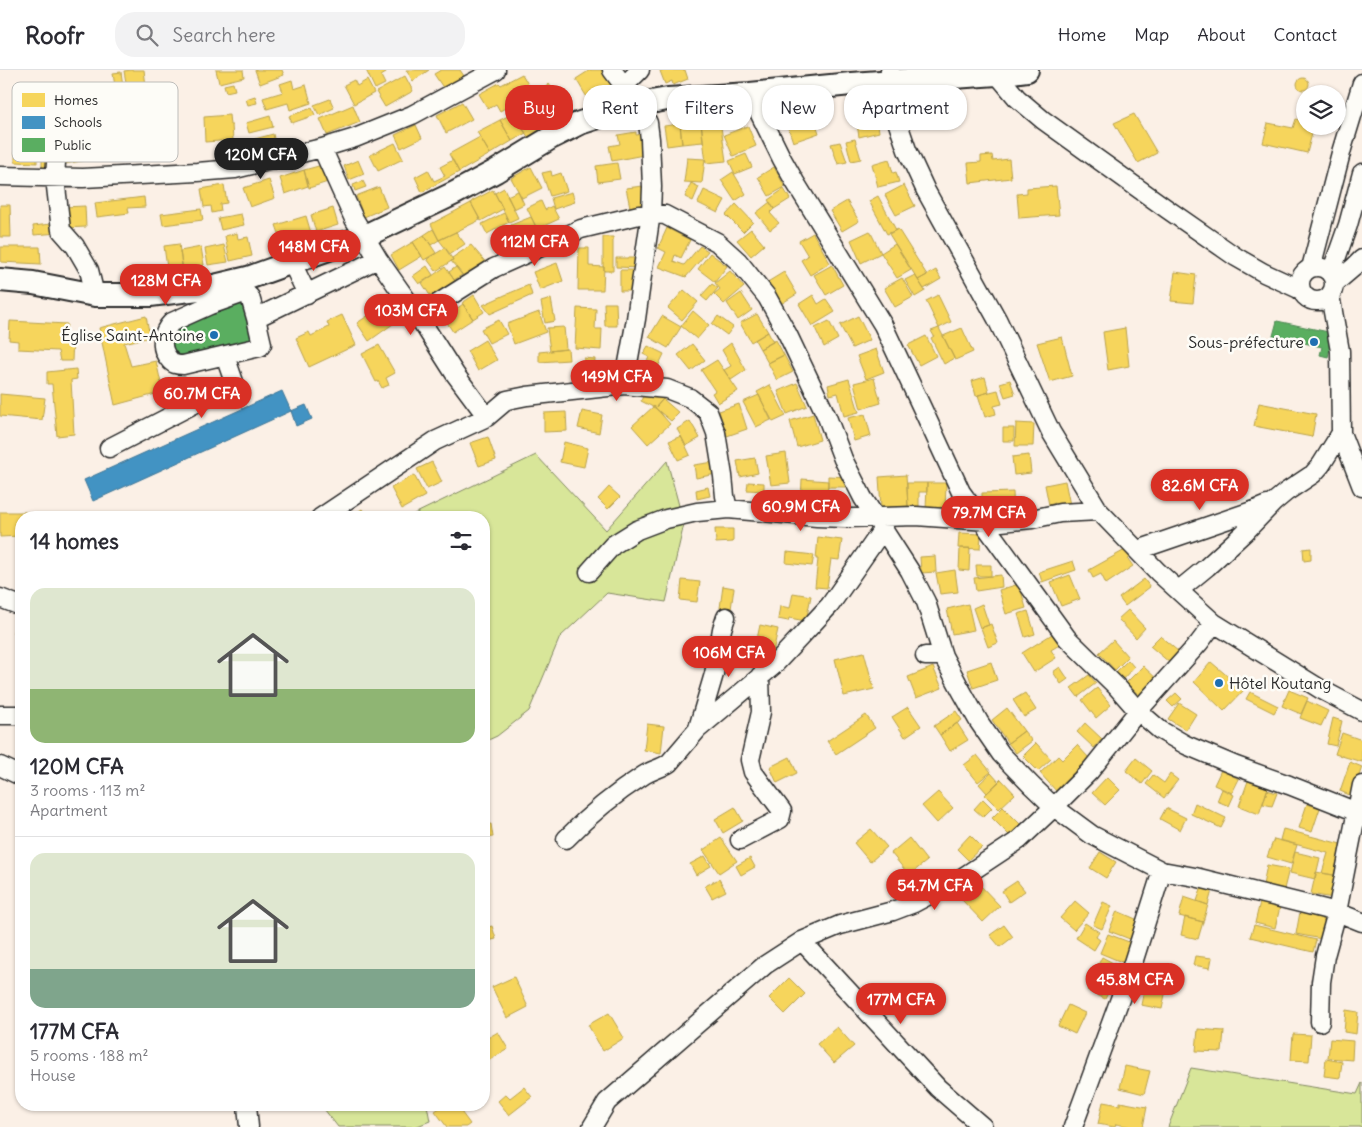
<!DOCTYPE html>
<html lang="en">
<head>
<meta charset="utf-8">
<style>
	body { margin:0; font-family:Delius,sans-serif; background:#f2f2f3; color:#2b2b33; height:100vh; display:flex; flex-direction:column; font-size:19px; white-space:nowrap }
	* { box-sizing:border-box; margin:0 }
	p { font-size:16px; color:#7c7c81 }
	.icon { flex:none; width:28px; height:28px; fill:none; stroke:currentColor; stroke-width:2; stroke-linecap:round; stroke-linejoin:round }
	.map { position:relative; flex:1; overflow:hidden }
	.details { position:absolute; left:15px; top:441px; width:475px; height:600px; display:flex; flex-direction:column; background:#fff; border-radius:20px; box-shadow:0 1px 4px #0004 }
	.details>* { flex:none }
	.hud { position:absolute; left:505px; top:15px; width:475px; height:45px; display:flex; gap:10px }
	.buttons { position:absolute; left:1296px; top:15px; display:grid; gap:10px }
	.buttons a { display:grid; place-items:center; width:50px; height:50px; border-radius:50%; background:#fff; box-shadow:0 1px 4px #0004; font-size:25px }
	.price { position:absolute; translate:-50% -42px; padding:0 11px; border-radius:18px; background:#d93025; color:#fff; font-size:16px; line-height:32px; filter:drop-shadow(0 1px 2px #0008) }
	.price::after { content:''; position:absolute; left:50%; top:30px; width:15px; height:11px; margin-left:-8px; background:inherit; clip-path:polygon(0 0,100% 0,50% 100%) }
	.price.on { background:#222; color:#fff }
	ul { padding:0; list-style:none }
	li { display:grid; align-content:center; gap:10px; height:265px; padding:0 15px }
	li+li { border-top:1px solid #e1e1e2 }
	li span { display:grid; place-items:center; height:155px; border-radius:15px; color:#555 }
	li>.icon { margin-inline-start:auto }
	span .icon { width:90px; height:90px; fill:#fffc; stroke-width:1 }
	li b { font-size:21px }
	h2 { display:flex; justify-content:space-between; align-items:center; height:60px; padding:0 15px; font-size:21px }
	.chip { padding:0 18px; border-radius:20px; background:#fff; box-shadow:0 1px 4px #0004; font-size:18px; line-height:45px }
	.chip.on { background:#d93025; color:#fff }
	header { display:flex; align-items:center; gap:30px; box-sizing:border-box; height:70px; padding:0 25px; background:#fff; border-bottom:1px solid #e1e1e2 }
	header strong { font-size:24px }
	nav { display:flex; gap:28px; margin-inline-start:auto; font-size:18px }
	.search { width:350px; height:45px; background:#f2f2f3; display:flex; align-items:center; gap:12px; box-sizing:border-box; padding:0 18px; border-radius:20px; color:#7c7c81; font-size:19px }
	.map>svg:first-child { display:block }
	.green { fill:#d8e699; stroke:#828862 }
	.homes { fill:#f6d55c; stroke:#b9a24d }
	.schools { fill:#4393c3; stroke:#3c7495 }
	.public { fill:#5aae61; stroke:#4c8751 }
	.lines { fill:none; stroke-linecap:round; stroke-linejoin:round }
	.minor-casing { stroke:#2b2b2b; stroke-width:21 }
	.major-casing { stroke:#2b2b2b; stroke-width:26 }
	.minor { stroke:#fdfcf7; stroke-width:18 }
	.major { stroke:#fdfcf7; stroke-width:22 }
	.poi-dot { fill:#1f6fb2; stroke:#fdfcf7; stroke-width:2 }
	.labels { text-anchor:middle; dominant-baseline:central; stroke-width:5; stroke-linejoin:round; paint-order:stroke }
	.poi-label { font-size:16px; fill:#2b2b2b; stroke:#fdfcf7; text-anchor:end }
	.key { fill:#fdfcf7; stroke:#bebdba; stroke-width:1 }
	.key-label { font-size:14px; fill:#2b2b2b }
</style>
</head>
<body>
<header>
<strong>Roofr</strong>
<div class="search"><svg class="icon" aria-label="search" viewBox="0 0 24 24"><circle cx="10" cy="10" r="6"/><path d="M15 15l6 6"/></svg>Search here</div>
<nav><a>Home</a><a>Map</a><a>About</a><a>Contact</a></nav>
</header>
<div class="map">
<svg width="1362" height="1057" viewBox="0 0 1362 1057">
	<rect width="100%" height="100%" fill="#fbf0e6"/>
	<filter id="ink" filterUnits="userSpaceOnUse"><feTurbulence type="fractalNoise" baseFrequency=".02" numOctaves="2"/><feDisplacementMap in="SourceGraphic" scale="10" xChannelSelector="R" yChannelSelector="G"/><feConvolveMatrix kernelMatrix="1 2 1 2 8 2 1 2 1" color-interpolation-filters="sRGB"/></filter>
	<g filter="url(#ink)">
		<path class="green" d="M536,385L606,460L667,391L684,454L666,532L607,523L560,567L529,641L497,666L484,672V448H406Z
			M1191,998L1357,1024L1362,1013V1057H1168Z
			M321,1035H427L430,1051L415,1057H338Z"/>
		<path class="homes" d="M132,0H144L146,16L127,18L124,1Z
			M216,0H243L244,7L219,13Z
			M255,0H282L284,5L260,14Z
			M366,0H384L386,3L381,6L385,14L375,19Z
			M406,0H429L413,11Z
			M441,0H460L464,6L444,19L434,4Z
			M590,0H607L618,15L591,34L576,9Z
			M663,0H685L688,9L673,15L672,11L665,14L660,1Z
			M121,2L123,16L115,17L113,3Z
			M522,4L533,23L500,41L496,34L488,39L479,24L499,13L501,15Z
			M405,6L413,21L385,37L376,22Z
			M1297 14a6 6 0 1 1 12 0a6 6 0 1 1-12 0Z
			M292,10L294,19L306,15L311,33L290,40L288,33L267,39L263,28L283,22L280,14Z
			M354,10L357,16L367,10L374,23L354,34L344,15Z
			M233,13L235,20L226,22L224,15Z
			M549,14L554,21L547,27L542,20Z
			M255,26L257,33L248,35L246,29Z
			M535,28L542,38L552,32L562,46L529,68L512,44Z
			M330,29L334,38L319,45L314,35Z
			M875,31L879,62L859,67L854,35Z
			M462,32L472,49L446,63L437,45Z
			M353,35L360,52L327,65L320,49Z
			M312,38L315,45L292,53L289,46Z
			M812,42L819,63L793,72L786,51Z
			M512,44L526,63L512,71L500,50Z
			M1134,44L1157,83L1138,93L1114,53Z
			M229,45L230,55H232L233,70L205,72L204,47Z
			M270,46L273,57L249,63L246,53Z
			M1296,49L1305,51V56H1314L1307,83L1263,73L1268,53L1293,58Z
			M500,50L512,71L490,84L477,62Z
			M720,50L726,91L706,93L701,52Z
			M701,52L703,72L682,74L680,54Z
			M680,54L682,74L667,76L664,56Z
			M416,55L422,68L401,78L395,65Z
			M748,56L756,76L733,86L724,65Z
			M636,62V65L645,64L649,84L612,91L609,76L620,74L618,65Z
			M89,64L93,89L64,94L60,69Z
			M273,64L276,78L259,83L255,69Z
			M480,67L490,84L459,102L449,84Z
			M855,69L861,89L851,91L846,71Z
			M15,71H37V93L15,92Z
			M840,72L847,92L838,94L831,74Z
			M395,73L403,89L378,101L370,85Z
			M42,76H53V99H42Z
			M746,84L752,97L735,104L729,91Z
			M992,85L993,91L1009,89L1011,108L970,113L968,93L981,92V86Z
			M687,88L705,89L702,113L684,112Z
			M889,89L893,103L896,102L899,112L878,117L872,94Z
			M358,90L364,104L349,110L344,96Z
			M453,90L459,102L422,122L415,107L428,100L434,111L445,106L440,97Z
			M617,93L620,109L598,112L596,96Z
			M326,94L331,111L309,118L304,100Z
			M531,97L542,118L522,128L511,108Z
			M774,97L785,117L769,126L758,107Z
			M304,100L308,116L285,124L280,108Z
			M551,101L552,106L561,103L567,121L550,126L542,103Z
			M733,102L746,124L735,131L721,110Z
			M269,110L275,128L250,137L243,118Z
			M363,111L366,117L355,121L353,115Z
			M691,113L699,117L693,131L685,127Z
			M224,115L227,133L220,134L221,141L212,143L211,136L204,137L201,119Z
			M904,115L915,136L896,145L885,125Z
			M643,116L647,134L630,137L626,118Z
			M1056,116L1059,145L1019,148L1017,124L1027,123V118Z
			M379,117L387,137L364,147L356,126Z
			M504,118L518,148L509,152L495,123Z
			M784,119L790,129L774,139L768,130Z
			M493,120L503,139L481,151L471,133L472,131Z
			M704,120L725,130L718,143L698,133Z
			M518,121L524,134L514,139L507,126Z
			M572,122L575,132L554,139L551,128Z
			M878,126L896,160L887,164L869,131Z
			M144,127L145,137L128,138L129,143L97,147L95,133Z
			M541,131L545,140L552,136L559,149L537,159L527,138Z
			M847,131L859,151L842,161L830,141Z
			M770,132L774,139L770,143L779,153L770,160L756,143Z
			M471,133L480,150L439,170L431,154Z
			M736,134L753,152L743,162L726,145Z
			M0,135H10L11,167H0Z
			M85,136L86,157L64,158L63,137Z
			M333,138L338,155L316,162L311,145Z
			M201,139L203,150L163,155L161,144Z
			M504,143L509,152L487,164L482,154Z
			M50,144H56L58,163L34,165L33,156L51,154Z
			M241,144L244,155L221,160L218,148Z
			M306,146L311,163L282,172L276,155Z
			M531,147L537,159L518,169L511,155Z
			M513,157L517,166L506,171L502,162Z
			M667,158L690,170L681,188L675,185L673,191L684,195L700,176L708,181L686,207L659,197L666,182L658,178Z
			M433,159L439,170L431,175L424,165Z
			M751,159L764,175L751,186L737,170Z
			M898,159L927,205L918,210L889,164Z
			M870,161L881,183L861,193L851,170Z
			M456,162L465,174L450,184L439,170Z
			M237,163L238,169L248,167L252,186L230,191L225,166Z
			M813,163L830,193L810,205L801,190L808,186L799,171Z
			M424,165L436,183L424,190L413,172Z
			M603,167H613V201H604V197H603Z
			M413,172L422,186L399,200L391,185Z
			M179,174L182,196L167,198L164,176Z
			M895,174L911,200L897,208L881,183Z
			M224,175L228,192L208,195L205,179Z
			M471,175L488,195L467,210L451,191L453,190L452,188Z
			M1,177H40L41,194L1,192Z
			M201,177L204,195L183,199L180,181Z
			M445,178L453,190L436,201L427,189Z
			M579,178H589V196L604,197L603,220H578Z
			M710,183L727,196L715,212L698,199Z
			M616,188H641V198L616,197Z
			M557,193L563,211L540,220L533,202Z
			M832,195L843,215L826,225L814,205Z
			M427,196L433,205L419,214L413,206Z
			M445,197L455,211L431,227L422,213Z
			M456,197L462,205L454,210L449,202Z
			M620,200H638L637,221H620Z
			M936,200L941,209L924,219L918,210Z
			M730,201L744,217L724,234L714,224L720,219L715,213Z
			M784,202L797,224L779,235L766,213Z
			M1175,202L1196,205L1193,233L1171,231Z
			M915,205L925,221L915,227L905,210Z
			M902,208L913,227L895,237L884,218Z
			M712,214L718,218L707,231L701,226Z
			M529,215L532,225L490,244L483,235L505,225Z
			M684,220L698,232L682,250L668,238Z
			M741,223L752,240L738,250L727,233Z
			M474,225L484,242L473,249L462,233Z
			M813,225L818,234L826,229L835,242L812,256L799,234Z
			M938,225L951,252L939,258L926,231Z
			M396,227L407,244L369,271L357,253Z
			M551,229L555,251L545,253L541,232Z
			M604,233H616L617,256H605Z
			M463,234L473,249L453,262L444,248Z
			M577,238L596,239L595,259H602L601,280L575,278Z
			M693,241L709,255L697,269L681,256Z
			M539,242L546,262L514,274L507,254Z
			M757,244L768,262L751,272L740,253Z
			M342,245L356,275L309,297L296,268L309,262L311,266L329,257L327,252Z
			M146,246L150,267L124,273L131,296L156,291L163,322L115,335L99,258Z
			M662,246L681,257L668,278L649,267Z
			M718,246L733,257L727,265L712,254Z
			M858,246L870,270L852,278L840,255Z
			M499,250L507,264L489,273L481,259Z
			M10,251L67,254L65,267H73L72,291H60L58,281L18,279V271L9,270Z
			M829,251L838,269L824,277L815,258Z
			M564,257L566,279L550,281L547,258Z
			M939,258L954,288L944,294L931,268L934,266L931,261Z
			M962,258L973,282L955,290L943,266Z
			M1125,258L1129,296L1108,300L1103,262Z
			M768,262L773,272L760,279L755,270Z
			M926,266L936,286L919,295L908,275Z
			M1062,267L1072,306L1050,312L1037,273Z
			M485,270L497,290L478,301L467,281Z
			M776,270L784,285L768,293L760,279Z
			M731,273L746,300L731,310L724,300L731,296L722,280Z
			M692,274L705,290L691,301L678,285Z
			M379,275L395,303L386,308L389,315L382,318L378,311L376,312L362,284Z
			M648,276L664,284L655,303L644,298L649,287L643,284Z
			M568,279L569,290L539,292V282Z
			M876,279L884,302L866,309L857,286Z
			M784,285L793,302L777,310L768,293Z
			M584,288L595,289L594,307L583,306Z
			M717,290L738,321L718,333L712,323L715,321L701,300Z
			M76,299L77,309L71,310L74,364L57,366L52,314H47V302Z
			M985,307L989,322L976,326L972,311Z
			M874,308L881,333L861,339L854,313Z
			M849,309L859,342L844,346L838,323L830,325L828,315Z
			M1010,310L1015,324L1005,327L1000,313Z
			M797,313L807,336L787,344L778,321Z
			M770,315L786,346L773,352L757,322Z
			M998,320L1002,334L994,336L996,344L985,347L978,325Z
			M645,321L665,325L663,329L655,338L641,331Z
			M0,324L45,328L42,350L0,346Z
			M759,325L771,350L756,357L743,332Z
			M663,329L679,343L671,351L655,338Z
			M1259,333L1316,344L1312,367L1254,356Z
			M739,334L747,359L727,366L719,341Z
			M654,336L670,354L648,374L632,356Z
			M582,341L602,345L599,363L578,358Z
			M566,342L567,361L544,362V343Z
			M813,344L820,370L797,377L790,351Z
			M865,344L871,366L854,371L848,348Z
			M690,351L700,368L686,376L677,359Z
			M1016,353L1034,354L1033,376H1015Z
			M1003,358H1014V371H1003Z
			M681,366L690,385L678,390L669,371Z
			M488,367L496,390L479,396L470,373Z
			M564,372L588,378L584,397L560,392Z
			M786,383L790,413L771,415L766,386Z
			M1029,385L1031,403L1014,405L1012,387Z
			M755,388L758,403L740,407L737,391Z
			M432,392L442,412L427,419L417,399Z
			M714,392L716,404L696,408L694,395Z
			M414,405L425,426L402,439L391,418Z
			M906,405L908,436L881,438L879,407Z
			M828,406L848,407L847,417H828Z
			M802,409L828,411L827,435L801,433Z
			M1065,411L1070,435L1056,438L1055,433L1049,435L1045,415Z
			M748,412L764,413V421L747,420Z
			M907,413H927V422H919V441H908Z
			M927,413H946L945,441L926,440Z
			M609,417L620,427L608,439L598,429Z
			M708,417L710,426L697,429L696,420Z
			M1013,422L1014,447L990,448L989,436L982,437V423Z
			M362,439L367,448H349Z
			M0,442H26V448H21V466L0,467Z
			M715,459H733V472L716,473Z
			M959,463L981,464L980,479L958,478Z
			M818,467L842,470L839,490L831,489L827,518L815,517L818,489H816Z
			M960,478H970L969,501L959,500Z
			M1311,478V490L1304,491L1303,479Z
			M1125,480L1130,488L1128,489L1133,496L1106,514L1101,504L1093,508L1089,500Z
			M787,482L814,485L812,496L786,493Z
			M935,486L936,502L921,503L920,487Z
			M1073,491L1076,500L1042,512L1039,502Z
			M976,495H991V506H977Z
			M955,500L958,522L940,524L936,503Z
			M1001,505L1002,517L976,521L974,508Z
			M1070,505L1080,529L1061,536L1051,512Z
			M1144,509L1150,517L1125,536L1119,528Z
			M682,510L700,512L697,532L680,530Z
			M1019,514L1026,538L1006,544L999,520Z
			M723,516L734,518L731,539L720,538Z
			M793,523L811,526L806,551L789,548L788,551L778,549L780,536L790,538Z
			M968,534L974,560L952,564L947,539Z
			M982,534L989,555L980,558L973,538Z
			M1128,540L1145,558L1136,568L1118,549Z
			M1028,541L1035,564L1025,567L1018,544Z
			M16,545L21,546V564L13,563Z
			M991,554L998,573L988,577L981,558Z
			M760,555L778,559L770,596L752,592Z
			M1057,561L1064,572L1051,580L1056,588L1034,602L1022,583Z
			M1160,566L1179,582L1170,593L1150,576Z
			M1113,570L1128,587L1115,600L1099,583Z
			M864,582L874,619L844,626L835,589Z
			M1128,590L1134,597L1121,611L1114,604Z
			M991,592L997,610L973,618L967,600Z
			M1211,592L1244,620L1224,641L1194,612Z
			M1143,596L1159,611L1143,629L1126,613Z
			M933,597L942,618L916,628L908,607Z
			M1060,597L1068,609L1061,614L1053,602Z
			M1089,605L1096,613L1078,627L1071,618Z
			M1097,618L1111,635L1096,648L1082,630Z
			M1289,620L1308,628L1301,644L1282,636Z
			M1250,622L1278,636L1274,643L1246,629Z
			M1025,623L1036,640L1024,647L1013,630Z
			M1176,623L1182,629L1173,637L1167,631Z
			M1307,631L1328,641L1321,656L1300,648Z
			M1179,633L1196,644L1186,660L1168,649Z
			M908,637L921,656L905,667L892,647Z
			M1007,638L1024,661L1008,673L992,650Z
			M956,641L962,650L940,665L934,656Z
			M866,645L875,658L836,684L827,671Z
			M1333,648L1342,651L1336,676L1327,674Z
			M957,653L968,670L950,681L940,665Z
			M1085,653L1102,669L1094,678L1077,662Z
			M647,654L664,656L661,683L644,680Z
			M1024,661L1032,671L1016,683L1008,673Z
			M1342,663L1362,670V692L1335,684Z
			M1036,673L1051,689L1038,701L1023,686Z
			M1077,675L1089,688L1074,702L1076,704L1057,722L1040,703L1058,686L1062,690Z
			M977,685L991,702L978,712L964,695Z
			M790,687L797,703L777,713L770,697Z
			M1136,688L1152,701L1142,714L1126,701Z
			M1350,692L1362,697L1352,726L1340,721Z
			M1221,700L1239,709L1232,723L1214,715Z
			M991,703L999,712L987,723L979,714Z
			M1170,704L1178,710L1164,728L1146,714L1153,705L1164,713Z
			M1107,707L1120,720L1105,735L1092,723Z
			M1001,709L1015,724L999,739L985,725Z
			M1248,711L1268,718L1259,744L1239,736Z
			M1222,719L1234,725L1229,736L1217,731Z
			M1267,720L1277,723L1272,736L1263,734Z
			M938,722L953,738L937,753L922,736Z
			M983,729L992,738L983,747L974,739Z
			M1195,733L1226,748L1221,758L1191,744Z
			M1307,734L1320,738L1312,762L1299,758Z
			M735,737L743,751L723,763L715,749Z
			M1003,737L1025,759L1014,770L992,748Z
			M1166,738L1186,748L1180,760L1160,749Z
			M491,754L493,767L484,768V755Z
			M871,759L887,777L870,792L854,773Z
			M1283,759L1341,774L1334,805L1322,803L1328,783L1280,770Z
			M970,765L982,777L968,790L957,779Z
			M721,768L737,791L719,803L703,780Z
			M909,768L927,791L909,805L891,783Z
			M1274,769L1297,775L1291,794L1267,787Z
			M1100,782L1116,792L1106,808L1090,798Z
			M1295,782L1320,788L1315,809L1290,803Z
			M705,786L711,796L696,805L690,794Z
			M750,788L755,797L741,805L736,796Z
			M1267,795L1289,799L1284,819L1263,815Z
			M1316,802L1338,806L1333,828L1311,824Z
			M719,809L726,821L712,828L705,816Z
			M1017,811L1025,821L1009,832L1002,821Z
			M978,813L1000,836L983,852L962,830Z
			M1203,814L1213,817L1208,835L1197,831Z
			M1184,827L1208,835L1203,852L1179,846Z
			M1075,831L1089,843L1074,860L1060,848Z
			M1103,832L1112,836L1102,859L1093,855Z
			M1260,832L1280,837L1275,858L1255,853Z
			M1117,841L1143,852L1135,871L1109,861Z
			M1300,842L1326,847L1322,869L1296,864Z
			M1185,847L1203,852L1198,869L1181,865Z
			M1085,853L1099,862L1096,867L1100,870L1094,880L1076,868Z
			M1004,855L1013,867L1000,877L990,865Z
			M1254,855L1316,870L1313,882L1250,867Z
			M492,856L496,869L484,872V858Z
			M1108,864L1137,875L1129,895L1100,883Z
			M1195,886L1212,888L1210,898L1193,895Z
			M1102,887L1124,899L1110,924L1108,923L1105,929L1087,920L1091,914L1089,913Z
			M514,907L528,937L507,948L492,917Z
			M789,908L805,924L785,944L769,928Z
			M1146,910L1167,915L1162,939L1141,935Z
			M1068,935L1085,943L1075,964L1058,956Z
			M1346,940L1358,942L1356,964L1344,962Z
			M609,943L624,968L603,981L588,955Z
			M837,957L854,976L834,993L817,974Z
			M1198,959L1224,961L1222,982L1196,981Z
			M498,962L508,979L486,992L484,989V970Z
			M1293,964L1311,965L1309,991L1291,990Z
			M1330,969L1353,971L1352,990L1328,988Z
			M1326,989L1342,992L1340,1008L1324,1006Z
			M1125,996L1150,1001L1144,1024L1120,1018Z
			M524,1017L532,1027L509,1045L498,1031L506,1024L510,1028Z
			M1103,1032L1120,1035V1032L1147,1037L1143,1057H1132L1116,1054L1115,1057H1114L1098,1054Z
			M444,1035H456L470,1054L466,1057H447L435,1041Z"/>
		<path class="schools" d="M282,321L291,341L93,431L84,410Z
			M306,335L312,349L296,356L291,341Z"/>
		<path class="public" d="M245,228L257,273L181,288L170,277L173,258Z
			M1277,251L1333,263L1328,287L1320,285L1322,277L1273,266Z"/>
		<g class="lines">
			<defs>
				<path id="minor" d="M612,0L624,16
					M890,0L889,12L896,48L907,80L926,121L997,249L1051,362L1099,441L1158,502L1214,553L1322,620L1362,641
					M997,4L1017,28L1043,50L1167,139L1236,187L1264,203L1301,220
					M750,24L782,89L795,112L883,255L923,340L961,422L1067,568L1117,617L1138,641L1160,660L1186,675L1236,696L1289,715L1362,744
					M322,78L354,149L378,189L418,246L455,304L487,347
					M56,92L55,108L61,160L75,176L89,200L95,225
					M0,106L83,108L197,102L235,99L322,78L355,68L412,45L496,0
					M292,193L307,224
					M1300 214a17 17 0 1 1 34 0a17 17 0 1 1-34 0Z
					M1311,198L1342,79L1362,13
					M1331,203L1348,155L1362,103
					M1334,214L1354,197L1362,189
					M1330,225L1340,281L1341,363L1362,417
					M418,246L494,198L581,159L639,145L651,143L665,145L717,172L738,191L767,227L788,265L827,347L843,389L863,428L910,501L926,532L943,586L961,620L979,652L1001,684L1031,715L1054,737L1092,765L1162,801L1195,807L1337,842L1362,852
					M256,248L262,274L260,277L183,295C181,295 178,295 175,294C172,293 171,292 169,289C159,278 162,262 172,252L210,235L241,224H247L250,227L256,248L378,189
					M624,315L667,319L690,328L708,342L716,363L723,406L725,426L728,439
					M109,378L233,314L234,312L225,286
					M320,448L435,371L487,347L507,330L527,326L608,317L624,315L636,249L645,184L651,143L652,117L650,69L648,53L639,34L624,16L640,0
					M1138,480L1255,440L1267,435
					M589,502L613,475L637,460L666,449L697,442L728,439L817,447L846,448L916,446L1001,452L1032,449L1060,443L1099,441
					M1179,520L1207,497L1245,462L1274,432L1286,422L1313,404L1321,395L1341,363
					M0,528L21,536
					M925,586H943
					M0,645H21
					M698,658L714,604L722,559L726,547
					M0,696L21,706
					M566,769C589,745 616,723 644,705C652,700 662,698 669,693L698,659L773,596L804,563L830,535L883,459
					M740,770L780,749L782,741L753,702L750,690L761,642L760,606
					M802,871L938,1018L983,1057
					M1320,952L1321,912L1325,886L1337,842L1362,715
					M247,1035L249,1057
					M592,1057L607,1032L765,895L802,871L840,855L893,841L914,833L963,807L1019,770L1054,737L1090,701L1138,641L1199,573L1214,553
					M1073,1057L1131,899L1162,801"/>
				<path id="major" d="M0,210L33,213L95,225H150L206,218L248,208L365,166L455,123L496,101L552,67L580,53L639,34L668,29L750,24L851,14L997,4L1027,0"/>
			</defs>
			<use href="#minor" class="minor-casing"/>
			<use href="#major" class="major-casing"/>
			<use href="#minor" class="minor"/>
			<use href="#major" class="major"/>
		</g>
	</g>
	<g class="poi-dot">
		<circle cx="214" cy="265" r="5"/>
		<circle cx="1314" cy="272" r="5"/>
		<circle cx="1219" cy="613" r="5"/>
	</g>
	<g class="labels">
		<g class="poi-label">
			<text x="204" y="265">Église Saint-Antoine</text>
			<text x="1304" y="272">Sous-préfecture</text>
			<text x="1229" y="613" text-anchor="start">Hôtel Koutang</text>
		</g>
	</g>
	<rect x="12" y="12" width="166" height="80" rx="8" class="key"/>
	<rect x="22" y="23" width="23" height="14" fill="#f6d55c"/>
	<rect x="22" y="46" width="23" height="13" fill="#4393c3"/>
	<rect x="22" y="68" width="23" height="14" fill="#5aae61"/>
	<g class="key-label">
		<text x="54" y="35">Homes</text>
		<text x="54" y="57">Schools</text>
		<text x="54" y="80">Public</text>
	</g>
</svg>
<div class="buttons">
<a><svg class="icon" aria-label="layers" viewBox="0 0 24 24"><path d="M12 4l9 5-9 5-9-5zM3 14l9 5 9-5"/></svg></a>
</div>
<b class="price on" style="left:261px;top:110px">120M CFA</b>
<b class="price" style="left:535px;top:197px">112M CFA</b>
<b class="price" style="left:314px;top:202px">148M CFA</b>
<b class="price" style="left:166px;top:236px">128M CFA</b>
<b class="price" style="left:411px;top:266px">103M CFA</b>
<b class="price" style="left:617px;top:332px">149M CFA</b>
<b class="price" style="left:202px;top:349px">60.7M CFA</b>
<b class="price" style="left:1200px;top:441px">82.6M CFA</b>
<b class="price" style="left:801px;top:462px">60.9M CFA</b>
<b class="price" style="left:989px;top:468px">79.7M CFA</b>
<b class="price" style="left:729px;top:608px">106M CFA</b>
<b class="price" style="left:935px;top:841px">54.7M CFA</b>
<b class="price" style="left:1135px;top:935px">45.8M CFA</b>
<b class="price" style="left:901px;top:955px">177M CFA</b>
<div class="hud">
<a class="chip on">Buy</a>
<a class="chip">Rent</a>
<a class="chip">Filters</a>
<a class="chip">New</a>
<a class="chip">Apartment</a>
</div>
<section class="details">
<h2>14 homes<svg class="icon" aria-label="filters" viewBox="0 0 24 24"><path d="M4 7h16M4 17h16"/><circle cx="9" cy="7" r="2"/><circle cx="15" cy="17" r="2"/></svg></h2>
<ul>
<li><span style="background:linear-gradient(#dfe7d0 65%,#8fb573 0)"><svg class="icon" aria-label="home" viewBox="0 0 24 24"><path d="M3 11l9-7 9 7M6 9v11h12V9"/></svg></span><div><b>120M CFA</b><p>3 rooms · 113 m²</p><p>Apartment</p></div></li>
<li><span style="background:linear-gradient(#dfe7d0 75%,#7fa58c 0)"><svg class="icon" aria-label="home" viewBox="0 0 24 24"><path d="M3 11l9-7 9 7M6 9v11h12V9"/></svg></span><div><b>177M CFA</b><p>5 rooms · 188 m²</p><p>House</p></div></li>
</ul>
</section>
</div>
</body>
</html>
